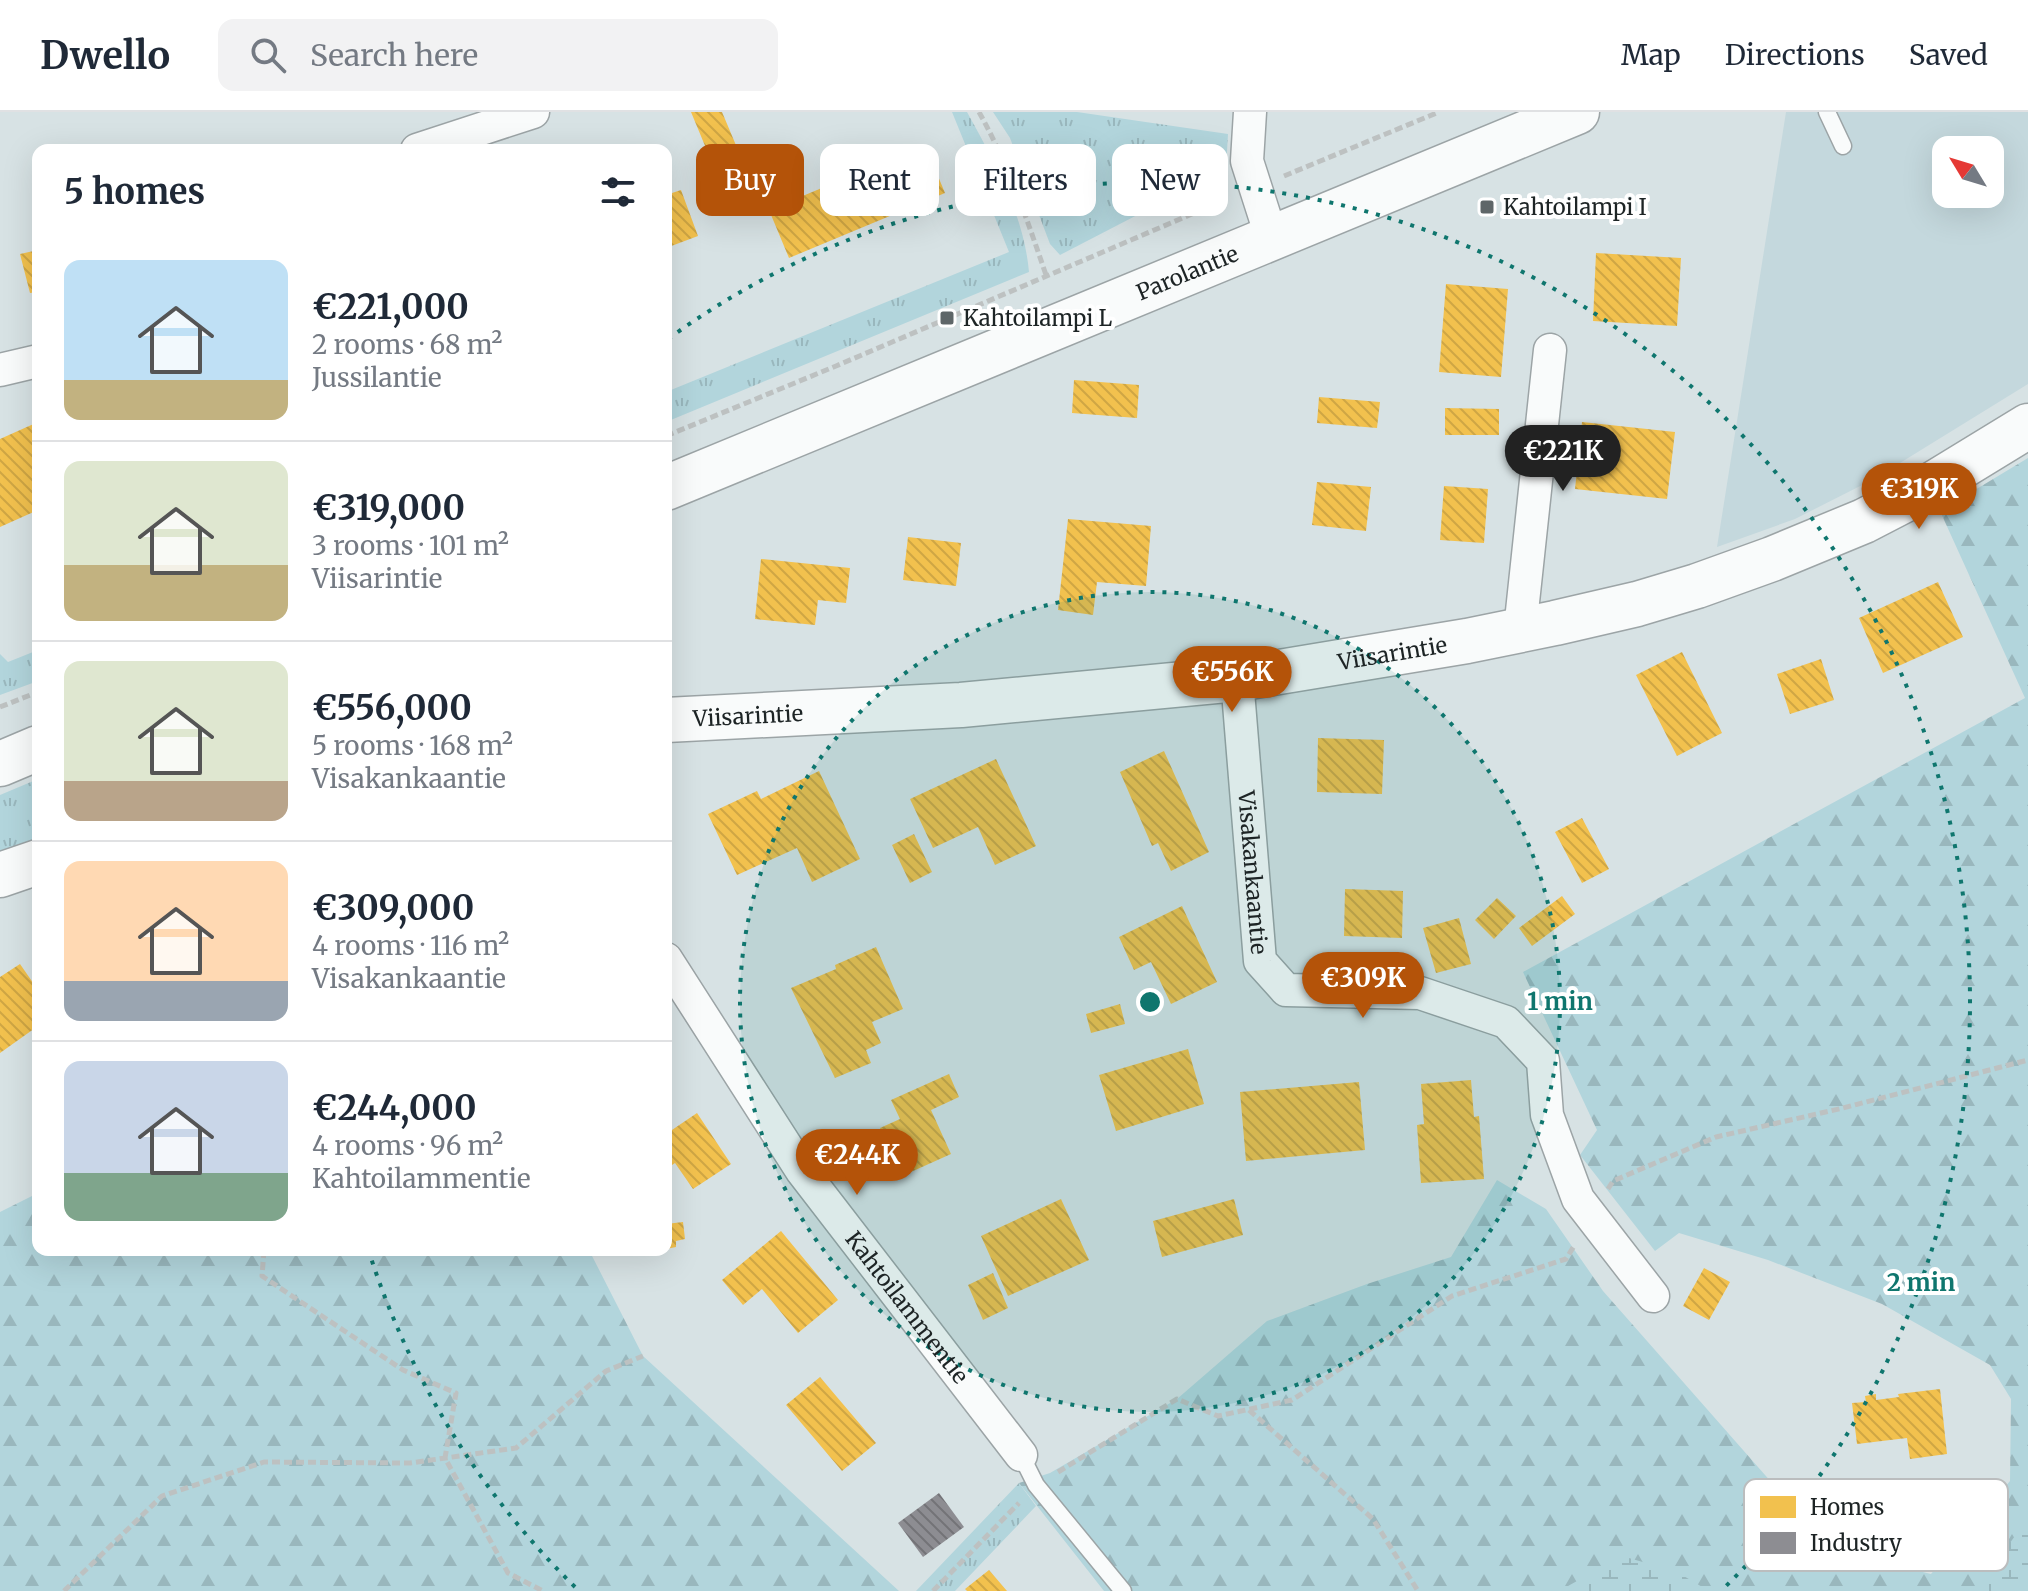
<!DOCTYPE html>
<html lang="en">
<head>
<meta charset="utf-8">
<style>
	body { margin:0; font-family:Merriweather,serif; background:#f2f2f3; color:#1f2937; height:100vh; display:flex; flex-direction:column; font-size:30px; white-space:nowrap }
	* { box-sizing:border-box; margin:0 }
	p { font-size:26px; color:#747a83 }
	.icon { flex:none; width:44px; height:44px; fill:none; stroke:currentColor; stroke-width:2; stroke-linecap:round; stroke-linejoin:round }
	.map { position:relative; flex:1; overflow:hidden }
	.sheet { position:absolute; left:32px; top:32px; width:640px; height:1112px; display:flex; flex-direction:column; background:#fff; border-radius:16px; box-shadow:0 8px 32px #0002 }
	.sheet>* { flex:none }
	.hud { position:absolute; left:696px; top:32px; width:760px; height:72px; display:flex; gap:16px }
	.needle { width:52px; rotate:308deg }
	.tools { position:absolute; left:1932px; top:24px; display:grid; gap:16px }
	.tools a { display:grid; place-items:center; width:72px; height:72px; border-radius:16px; background:#fff; box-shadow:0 8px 32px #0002; font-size:40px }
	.price { position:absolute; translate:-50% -68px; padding:0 18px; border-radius:28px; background:#b45309; color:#fff; font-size:26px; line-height:52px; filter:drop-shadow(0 2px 4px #0008) }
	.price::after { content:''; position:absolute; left:50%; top:48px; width:24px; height:18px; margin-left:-12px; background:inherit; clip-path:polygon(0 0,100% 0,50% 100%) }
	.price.on { background:#222; color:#fff }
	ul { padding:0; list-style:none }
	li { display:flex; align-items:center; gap:24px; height:200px; padding:0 32px }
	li+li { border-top:2px solid #e0e1e3 }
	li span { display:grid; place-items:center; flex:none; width:224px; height:160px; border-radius:16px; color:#555 }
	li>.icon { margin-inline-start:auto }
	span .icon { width:96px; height:96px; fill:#fffc; stroke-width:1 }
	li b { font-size:34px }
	h2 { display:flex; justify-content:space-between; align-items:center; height:96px; padding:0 32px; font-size:34px }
	.chip { padding:0 28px; border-radius:16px; background:#fff; box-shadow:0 8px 32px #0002; font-size:28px; line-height:72px }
	.chip.on { background:#b45309; color:#fff }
	header { display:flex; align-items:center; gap:48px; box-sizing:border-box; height:112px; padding:0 40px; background:#fff; border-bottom:2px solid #e0e1e3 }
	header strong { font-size:38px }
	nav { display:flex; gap:44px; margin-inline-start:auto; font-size:28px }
	.search { width:560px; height:72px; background:#f2f2f3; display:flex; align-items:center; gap:20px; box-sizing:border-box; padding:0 28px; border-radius:16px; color:#747a83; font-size:30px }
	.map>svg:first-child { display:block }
	.built { fill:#c4d8dd; fill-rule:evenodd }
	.grass { fill:url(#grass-tufts) }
	.forest { fill:url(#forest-firs) }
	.wetland { fill:url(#wetland-marsh) }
	.homes { fill:url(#homes-back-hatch) }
	.industry { fill:url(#industry-back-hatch) }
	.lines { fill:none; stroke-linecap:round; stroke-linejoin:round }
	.lane-casing { stroke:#9ca4a6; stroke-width:19 }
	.street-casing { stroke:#9ca4a6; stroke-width:35 }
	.secondary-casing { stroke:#9ca4a6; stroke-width:47 }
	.path { stroke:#bdc1c1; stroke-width:5; stroke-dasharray:8 4; stroke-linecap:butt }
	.lane { stroke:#f9fbfb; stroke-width:16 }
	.street { stroke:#f9fbfb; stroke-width:32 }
	.secondary { stroke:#f9fbfb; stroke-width:44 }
	.ring { fill:none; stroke:#0f766e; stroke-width:4; stroke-dasharray:4 8 }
	.poi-dot { fill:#5e6668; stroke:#fff; stroke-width:3 }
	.labels { text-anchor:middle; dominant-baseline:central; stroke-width:8; stroke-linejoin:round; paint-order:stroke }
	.poi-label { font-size:22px; fill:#1d2425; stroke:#fff; text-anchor:start }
	.street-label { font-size:22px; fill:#1d2425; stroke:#fff }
	.key { fill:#fff; stroke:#bbbdbe; stroke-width:2 }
	.key-label { font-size:22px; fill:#1d2425 }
	.centre { fill:#0f766e; stroke:#fff; stroke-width:4 }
	.ring-label { font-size:24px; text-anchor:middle; font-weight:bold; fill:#0f766e; stroke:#fff; stroke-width:8; stroke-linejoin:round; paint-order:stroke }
</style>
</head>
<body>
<header>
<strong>Dwello</strong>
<div class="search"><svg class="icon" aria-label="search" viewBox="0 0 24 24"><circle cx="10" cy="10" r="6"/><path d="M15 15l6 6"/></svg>Search here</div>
<nav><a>Map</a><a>Directions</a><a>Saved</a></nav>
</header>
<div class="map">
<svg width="2028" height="1479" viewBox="0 0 2028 1479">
	<defs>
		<pattern id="grass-tufts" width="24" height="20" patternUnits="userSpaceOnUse" patternTransform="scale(2)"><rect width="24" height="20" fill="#b2d5dc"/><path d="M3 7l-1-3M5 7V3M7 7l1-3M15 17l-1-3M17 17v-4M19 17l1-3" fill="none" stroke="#99b7bd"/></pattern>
		<pattern id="forest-firs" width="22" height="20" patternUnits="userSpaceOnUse" patternTransform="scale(2)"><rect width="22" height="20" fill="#b2d5dc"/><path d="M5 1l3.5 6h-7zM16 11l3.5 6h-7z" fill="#99b7bd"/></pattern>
		<pattern id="wetland-marsh" width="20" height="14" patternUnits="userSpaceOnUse" patternTransform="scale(2)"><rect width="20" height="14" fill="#b2d5dc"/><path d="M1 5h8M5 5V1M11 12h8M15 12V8" fill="none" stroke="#99b7bd"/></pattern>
		<pattern id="homes-back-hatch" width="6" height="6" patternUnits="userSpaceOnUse" patternTransform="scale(2)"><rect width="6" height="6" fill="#f2c14e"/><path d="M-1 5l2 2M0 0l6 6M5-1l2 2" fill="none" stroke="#cfa644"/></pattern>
		<pattern id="industry-back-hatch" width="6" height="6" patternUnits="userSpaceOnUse" patternTransform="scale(2)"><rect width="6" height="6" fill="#8d8d92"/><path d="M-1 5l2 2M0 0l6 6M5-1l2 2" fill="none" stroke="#737377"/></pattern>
	</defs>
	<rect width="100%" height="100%" fill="#d7e2e4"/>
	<path class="built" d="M1786,0H2028V272L1874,367L1795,407L1717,435ZM1946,38H1990V82H1946Z"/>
	<path class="grass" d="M952,0H967C994,49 1024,103 1029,160L666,310V280L1009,140Z
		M993,0H1077L1228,22L1226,57L1060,143L1050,132L1010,26Z
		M38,538V569L0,583V542L8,550Z
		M38,667V730L0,744V683Z
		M1019,1371L1036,1394L955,1479H916Z"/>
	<path class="forest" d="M2028,346V1479H1104L1019,1371L1050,1361L1177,1287L1267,1209L1367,1172L1451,1145L1497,1068L1546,1097L1603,1179L1831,1438L1931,1462L2010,1369L2011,1287L1990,1253L1882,1192L1768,1148L1679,1121L1655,1139L1580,1043L1597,1018L1523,860L2025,586L1940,399Z
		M38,1081V1138H589L643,1244L899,1479H0V1100Z"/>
	<path class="wetland" d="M2028,1406V1479H1975Z
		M1622,1444L1677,1460L1709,1479H1559Z"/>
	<path class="homes" d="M691,0H722L759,88L732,99Z
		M925,33L945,81L789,146L769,98Z
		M681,78L698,124L666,136V83Z
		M38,138V180L30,181L20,142Z
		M1596,141L1681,146L1677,214L1593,209Z
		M1446,172L1508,177L1501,265L1439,260Z
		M1074,268L1139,273L1137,306L1072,301Z
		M1319,285L1380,290L1377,316L1317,311Z
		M1445,296L1499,297V323H1445Z
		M38,310V398L0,415V327Z
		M1582,310L1675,320L1667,387L1575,377Z
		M1317,370L1371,375L1366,419L1312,413Z
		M1444,374L1488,377L1484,431L1440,428Z
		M1068,407L1151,414L1146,474L1097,470L1093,503L1058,498Z
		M908,425L961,431L956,474L903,468Z
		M761,447L850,456L846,491L818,488L815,513L755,507Z
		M1938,470L1963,525L1883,561L1859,506Z
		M1682,540L1722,621L1677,644L1636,563Z
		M1821,547L1834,588L1790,602L1777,562Z
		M1318,626L1384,628L1382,682L1317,680Z
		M1164,639L1209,740L1171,759L1158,731L1152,734L1120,660Z
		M996,647L1036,734L995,753L978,715L933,736L910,687Z
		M819,659L860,747L812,770L797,736L737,763L708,702L757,679L761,687Z
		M1582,706L1609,757L1582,771L1555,720Z
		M914,722L932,760L910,771L892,733Z
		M1345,777L1403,779L1402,826L1344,824Z
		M1562,784L1575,802L1532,834L1519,816Z
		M1497,786L1516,804L1494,827L1475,808Z
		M1182,794L1217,870L1171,892L1151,850L1134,858L1119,825Z
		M1459,806L1471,852L1436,861L1423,816Z
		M876,835L903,897L872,910L881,931L866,938L871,951L835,966L791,876L836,857L835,853Z
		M20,852L38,878V914L0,941V865Z
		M1120,892L1125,912L1091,921L1086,902Z
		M1188,937L1204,992L1116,1019L1099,963Z
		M949,962L959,985L931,998L951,1042L902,1064L880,1016L900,1007L891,988Z
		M1471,968L1474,1005L1479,1004L1484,1067L1421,1071L1417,1013L1424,1012L1421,972Z
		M1359,970L1365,1038L1246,1049L1240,980Z
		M697,1001L731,1052L693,1077L675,1051L666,1057V1022Z
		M1061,1087L1089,1148L1008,1184L981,1124Z
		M1234,1087L1243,1123L1162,1145L1153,1109Z
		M683,1110L685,1127L676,1129V1135L666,1137V1112Z
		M781,1119L838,1188L798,1221L762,1177L743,1193L722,1168Z
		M1704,1156L1730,1170L1709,1208L1683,1194Z
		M993,1161L1008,1196L983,1208L968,1173Z
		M820,1265L876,1331L842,1359L786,1293Z
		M1940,1277L1947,1342L1910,1347L1907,1326L1857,1332L1852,1291L1866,1290L1865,1284L1876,1282V1288L1899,1285L1898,1282Z
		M989,1458L1007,1479H967L965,1477Z"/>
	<path class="industry" d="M939,1381L964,1415L923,1445L898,1411Z"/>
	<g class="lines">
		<defs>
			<path id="lane" d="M1827,0L1843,34
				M1021,1343L1036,1373L1123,1479"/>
			<g id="street">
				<path d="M1250,0L1247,49L1272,127"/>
				<path d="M417,38L533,0"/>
				<path d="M0,258L38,249"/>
				<path d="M1520,518L1550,238"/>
				<path id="s1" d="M1237,567L1260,849L1286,878L1420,881L1506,910L1543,949L1547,1003L1578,1087L1653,1184"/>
				<path id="s2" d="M666,847L802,1059L1021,1343"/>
			</g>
			<g id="secondary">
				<path id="s3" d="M666,376L1577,0"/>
				<path id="s4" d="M666,608L961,593L1237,567L1467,529L1555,511L1637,492L1697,474L1772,447L1864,409L1920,380L2028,314"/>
				<path d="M0,652L38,636"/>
				<path d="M0,763L38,750"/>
			</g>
		</defs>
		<use href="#lane" class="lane-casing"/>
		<use href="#street" class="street-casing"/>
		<use href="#secondary" class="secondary-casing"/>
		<path class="path" d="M979,0C1008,52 1027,107 1046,163
			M1284,64L1439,0
			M666,324L836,254L1227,87
			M0,595L38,580
			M1608,1077L1613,1069L1716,1025L1843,996L2028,948
			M264,1138L262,1164L403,1258L456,1281L445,1346L508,1461L543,1479
			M1249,1298L1373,1407L1418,1479
			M1058,1360L1177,1287L1218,1304L1292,1288L1452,1184L1566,1147L1574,1134
			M64,1479L162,1384L264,1350L410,1351L516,1336L606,1259L643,1244
			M933,1479L1019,1391"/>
		<use href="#lane" class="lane"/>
		<use href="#street" class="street"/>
		<use href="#secondary" class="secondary"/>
	</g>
	<circle cx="1150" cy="890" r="410" fill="#0f766e" fill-opacity=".12"/>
	<g class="ring">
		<circle cx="1150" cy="890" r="410"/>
		<path d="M575 1475A820 820 0 0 1 370 1143M668 227A820 820 0 0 1 1725 1475"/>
	</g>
	<g class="poi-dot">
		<rect x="1479" y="87" width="16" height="16" rx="4"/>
		<rect x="939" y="198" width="16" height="16" rx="4"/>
	</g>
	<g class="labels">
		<g class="poi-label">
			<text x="1503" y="95">Kahtoilampi I</text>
			<text x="963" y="206">Kahtoilampi L</text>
		</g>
		<g class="street-label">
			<text stroke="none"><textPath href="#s3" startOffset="564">Parolantie</textPath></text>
			<text stroke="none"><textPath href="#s4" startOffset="730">Viisarintie</textPath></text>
			<text stroke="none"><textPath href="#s4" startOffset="82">Viisarintie</textPath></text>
			<text stroke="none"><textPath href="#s1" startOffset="194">Visakankaantie</textPath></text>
			<text stroke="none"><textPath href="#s2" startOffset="424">Kahtoilammentie</textPath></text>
		</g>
	</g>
	<rect x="1744" y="1367" width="264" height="92" rx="12" class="key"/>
	<rect x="1760" y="1384" width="36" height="22" fill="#f2c14e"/>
	<rect x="1760" y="1420" width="36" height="22" fill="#8d8d92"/>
	<g class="key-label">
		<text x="1810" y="1403">Homes</text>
		<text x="1810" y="1439">Industry</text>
	</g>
	<circle cx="1150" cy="890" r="12" class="centre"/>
	<g class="ring-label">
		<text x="1560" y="898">1 min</text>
		<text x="1921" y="1179">2 min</text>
	</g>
</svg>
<div class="tools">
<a><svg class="needle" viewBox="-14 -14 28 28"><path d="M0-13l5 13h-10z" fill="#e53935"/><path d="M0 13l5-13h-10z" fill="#747a83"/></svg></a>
</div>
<b class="price on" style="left:1563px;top:381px">€221K</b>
<b class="price" style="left:1919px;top:419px">€319K</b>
<b class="price" style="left:1232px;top:602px">€556K</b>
<b class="price" style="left:1363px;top:908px">€309K</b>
<b class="price" style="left:857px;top:1085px">€244K</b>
<div class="hud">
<a class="chip on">Buy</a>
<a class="chip">Rent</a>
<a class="chip">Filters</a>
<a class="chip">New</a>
</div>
<section class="sheet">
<h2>5 homes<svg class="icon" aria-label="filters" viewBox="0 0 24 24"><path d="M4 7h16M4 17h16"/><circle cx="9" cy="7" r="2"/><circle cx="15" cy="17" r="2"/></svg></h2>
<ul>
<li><span style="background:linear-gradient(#bfe0f5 75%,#c2b280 0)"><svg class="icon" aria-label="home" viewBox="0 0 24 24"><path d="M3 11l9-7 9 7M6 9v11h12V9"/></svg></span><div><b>€221,000</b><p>2 rooms · 68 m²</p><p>Jussilantie</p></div></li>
<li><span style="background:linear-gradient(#dfe7d0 65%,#c2b280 0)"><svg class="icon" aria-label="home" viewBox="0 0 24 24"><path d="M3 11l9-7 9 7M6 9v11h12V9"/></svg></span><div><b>€319,000</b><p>3 rooms · 101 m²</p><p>Viisarintie</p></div></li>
<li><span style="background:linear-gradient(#dfe7d0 75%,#b9a48a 0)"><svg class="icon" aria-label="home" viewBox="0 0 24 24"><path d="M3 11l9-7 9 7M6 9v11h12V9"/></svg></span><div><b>€556,000</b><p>5 rooms · 168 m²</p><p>Visakankaantie</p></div></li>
<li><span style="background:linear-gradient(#ffd9b3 75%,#9aa5b1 0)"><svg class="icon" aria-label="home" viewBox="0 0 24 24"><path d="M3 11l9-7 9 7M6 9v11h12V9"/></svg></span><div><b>€309,000</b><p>4 rooms · 116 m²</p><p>Visakankaantie</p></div></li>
<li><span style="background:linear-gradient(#c9d6e8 70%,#7fa58c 0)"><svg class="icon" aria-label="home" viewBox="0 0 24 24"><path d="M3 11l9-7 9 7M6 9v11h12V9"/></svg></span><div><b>€244,000</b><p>4 rooms · 96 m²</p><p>Kahtoilammentie</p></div></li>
</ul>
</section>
</div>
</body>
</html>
